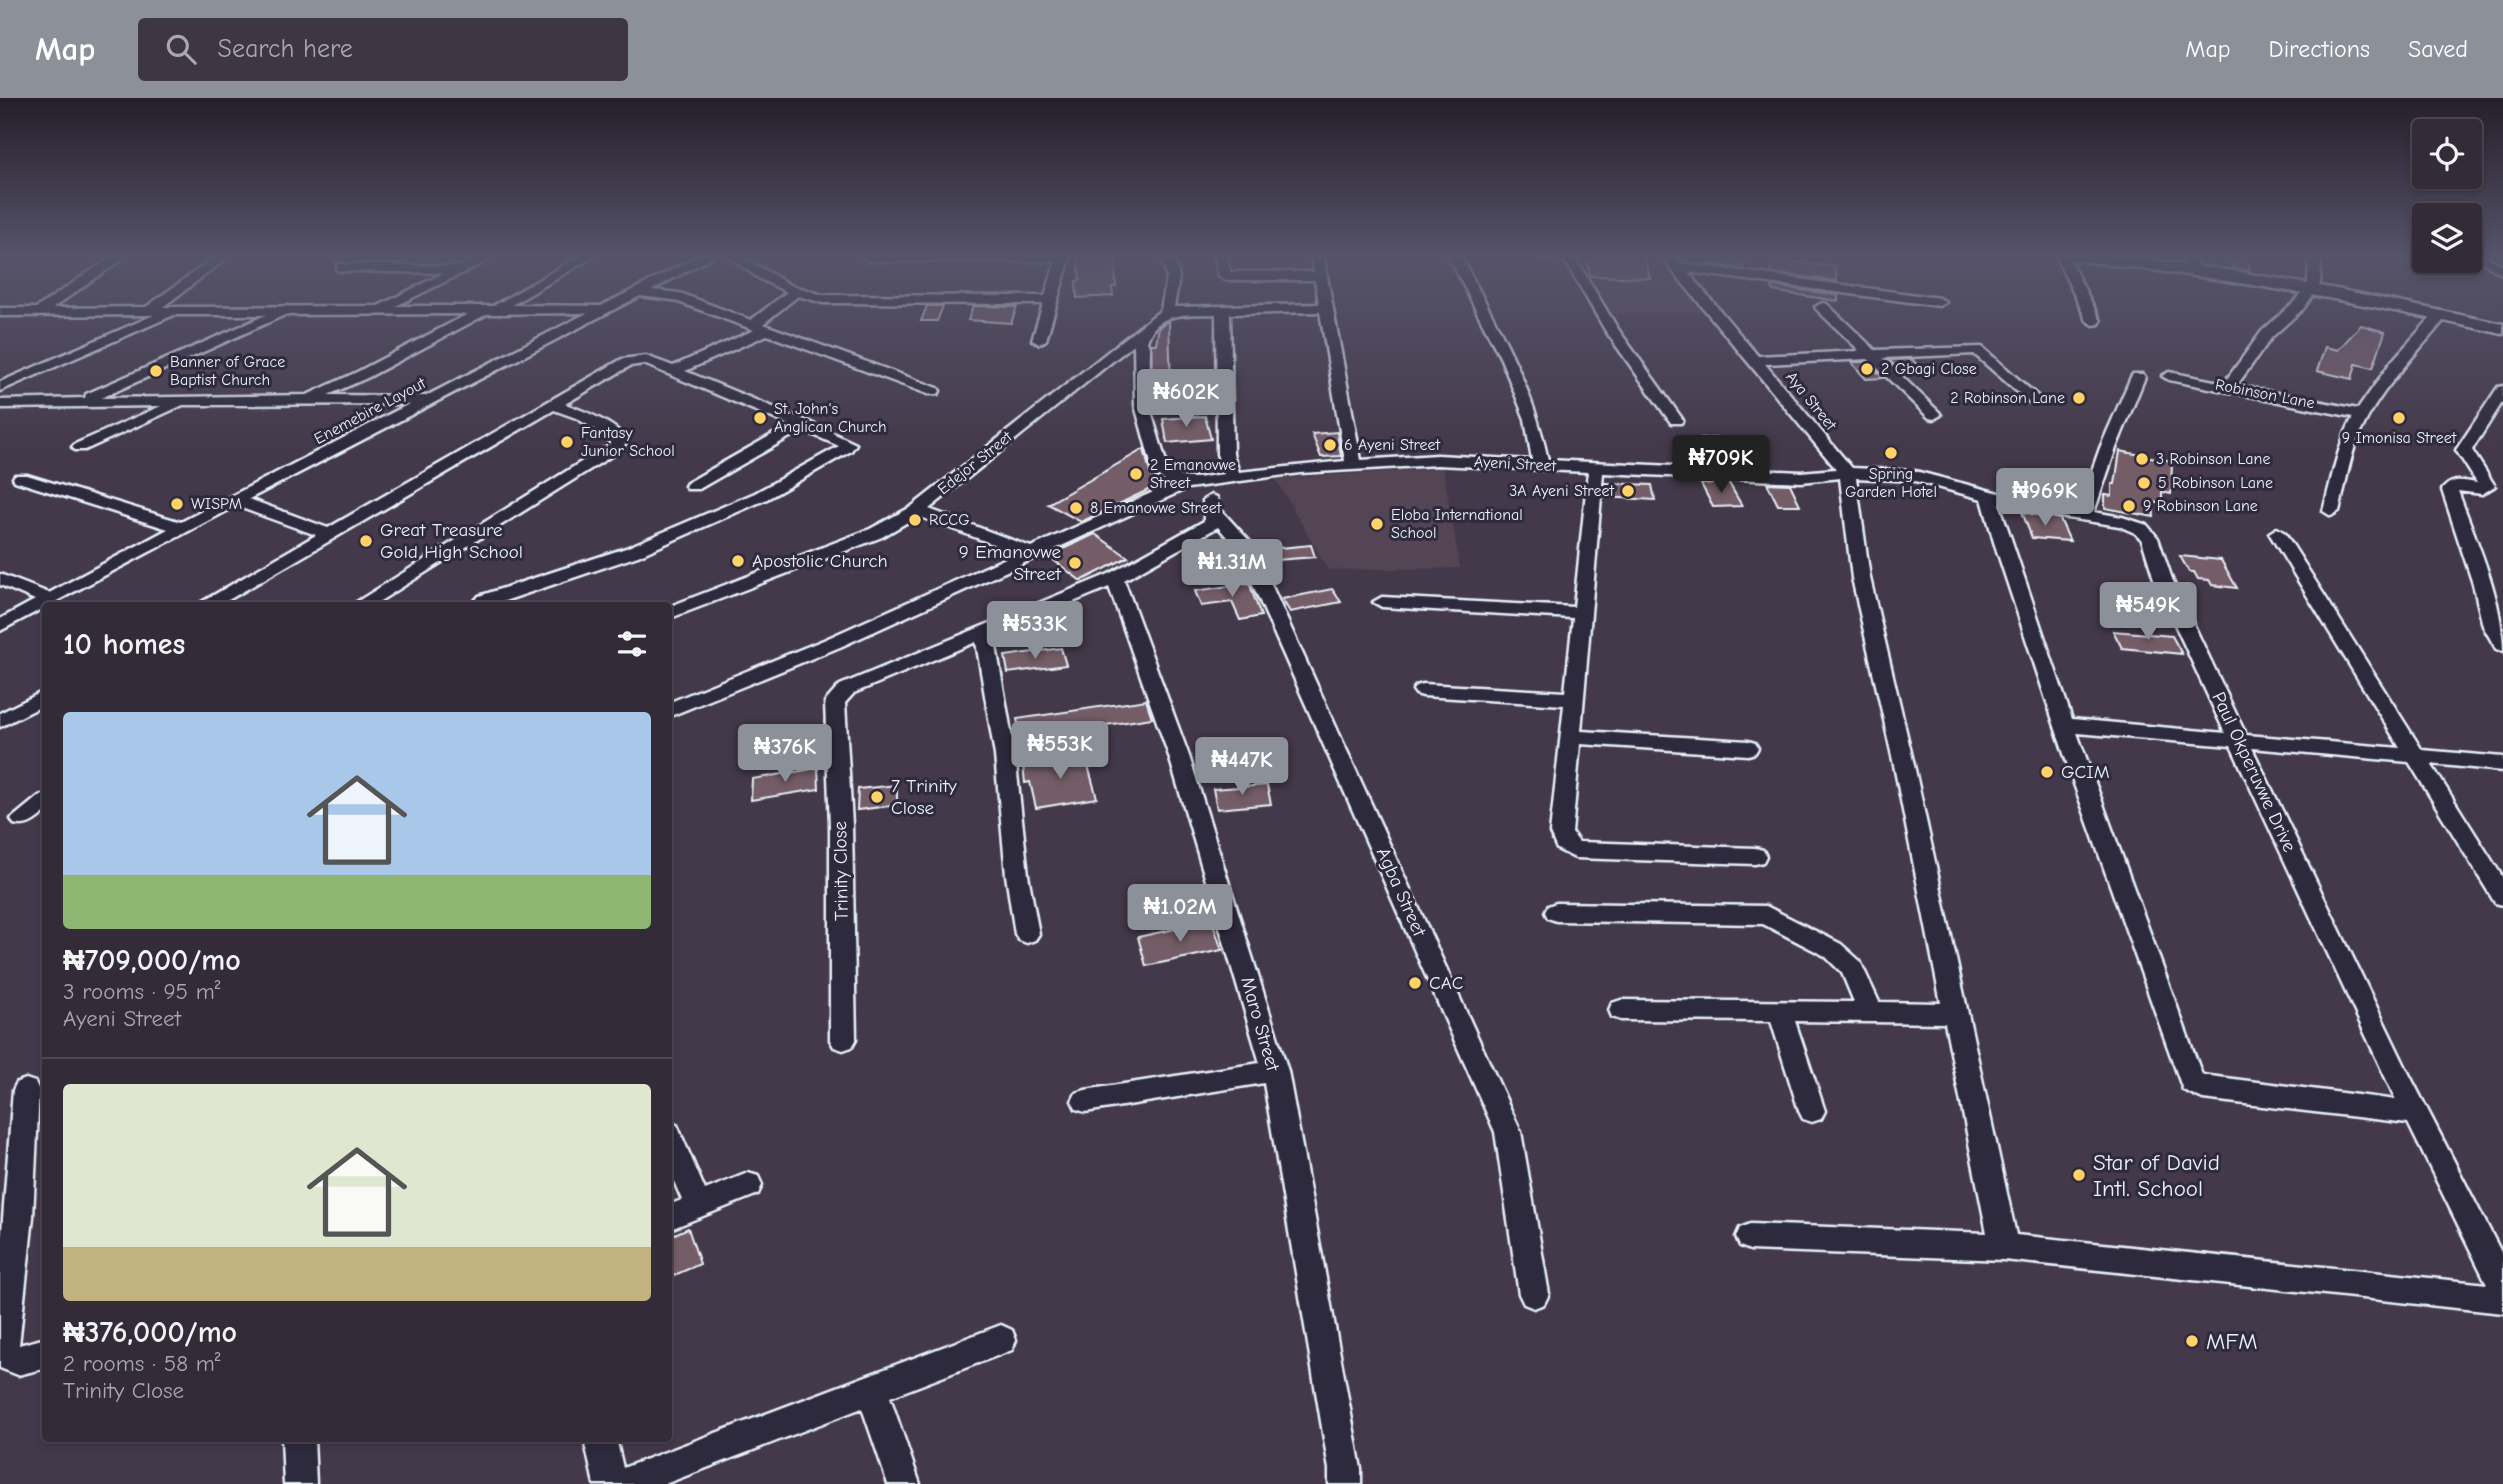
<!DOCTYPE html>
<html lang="en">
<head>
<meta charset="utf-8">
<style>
	body { margin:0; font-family:"Comic Neue",sans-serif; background:#3e3743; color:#f1f3f6; height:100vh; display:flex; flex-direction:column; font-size:26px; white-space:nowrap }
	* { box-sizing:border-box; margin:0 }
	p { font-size:23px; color:#a9a7ae }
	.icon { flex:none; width:38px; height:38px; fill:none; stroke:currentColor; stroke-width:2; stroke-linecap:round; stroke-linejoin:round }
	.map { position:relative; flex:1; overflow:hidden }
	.details { position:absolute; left:42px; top:504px; width:630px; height:840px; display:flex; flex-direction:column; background:#332b38; border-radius:7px; box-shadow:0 4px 10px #0003,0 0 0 2px #4e4753 }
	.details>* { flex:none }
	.tools { position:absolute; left:2412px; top:21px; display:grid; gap:14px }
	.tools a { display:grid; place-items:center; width:70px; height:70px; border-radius:7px; background:#332b38; box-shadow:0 4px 10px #0003,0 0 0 2px #4e4753; font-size:35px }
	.price { position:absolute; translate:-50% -60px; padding:0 16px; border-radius:7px; background:#8c9099; color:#fff; font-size:23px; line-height:46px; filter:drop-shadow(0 2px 4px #0008) }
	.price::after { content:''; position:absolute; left:50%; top:42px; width:21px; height:16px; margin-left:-10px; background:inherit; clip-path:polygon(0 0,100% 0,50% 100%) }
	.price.current { background:#222; color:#fff }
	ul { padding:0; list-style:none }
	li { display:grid; align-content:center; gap:14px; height:371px; padding:0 21px }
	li+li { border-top:2px solid #4e4753 }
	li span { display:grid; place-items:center; height:217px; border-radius:7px; color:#555 }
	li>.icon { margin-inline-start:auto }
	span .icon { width:126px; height:126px; fill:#fffc; stroke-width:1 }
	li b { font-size:30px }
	h2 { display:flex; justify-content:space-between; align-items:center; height:84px; padding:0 21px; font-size:30px }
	header { display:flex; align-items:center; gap:42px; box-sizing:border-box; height:98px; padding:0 35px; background:#8c9099; color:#fff }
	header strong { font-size:33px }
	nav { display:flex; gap:38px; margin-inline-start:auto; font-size:24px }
	.search { width:490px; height:63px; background:#3e3743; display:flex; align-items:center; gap:18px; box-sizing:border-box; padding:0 24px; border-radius:7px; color:#a9a7ae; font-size:26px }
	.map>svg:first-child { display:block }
	.built { fill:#534453 }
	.building { fill:#755d67; stroke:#e8f1f8; stroke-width:2 }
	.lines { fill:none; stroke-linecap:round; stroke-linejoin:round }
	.minor-casing { stroke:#e8f1f8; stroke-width:5 }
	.major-casing { stroke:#e8f1f8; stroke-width:5 }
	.minor { fill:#2f2a3d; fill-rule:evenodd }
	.major { fill:#2f2a3d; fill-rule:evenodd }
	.poi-dot { fill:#ffd166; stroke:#2f2a3d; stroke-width:2.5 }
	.labels { text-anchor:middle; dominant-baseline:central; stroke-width:6; stroke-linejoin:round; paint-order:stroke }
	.far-poi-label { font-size:16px; fill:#e8f1f8; stroke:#2f2a3d; text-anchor:start }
	.far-street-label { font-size:16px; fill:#e8f1f8; stroke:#2f2a3d }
	.poi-label { font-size:19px; fill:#e8f1f8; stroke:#2f2a3d; text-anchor:start }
	.street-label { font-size:19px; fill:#e8f1f8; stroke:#2f2a3d }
	.near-poi-label { font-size:23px; fill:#e8f1f8; stroke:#2f2a3d; text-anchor:start }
</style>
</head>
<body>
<header>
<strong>Map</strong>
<div class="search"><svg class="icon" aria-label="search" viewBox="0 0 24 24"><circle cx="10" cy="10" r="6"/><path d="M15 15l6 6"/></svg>Search here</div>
<nav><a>Map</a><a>Directions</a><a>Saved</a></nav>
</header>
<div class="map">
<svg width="2503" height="1386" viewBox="0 0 2503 1386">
	<rect width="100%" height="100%" fill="#44394a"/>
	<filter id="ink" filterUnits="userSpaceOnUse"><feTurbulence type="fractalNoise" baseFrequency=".0143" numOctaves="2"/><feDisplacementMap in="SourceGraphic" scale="14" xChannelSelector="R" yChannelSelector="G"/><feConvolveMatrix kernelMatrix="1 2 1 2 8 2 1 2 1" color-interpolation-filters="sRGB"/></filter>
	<g filter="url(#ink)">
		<path class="built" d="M1671,173L1703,214L1611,217L1593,192L1590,178L1649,180L1648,174Z
			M1443,370L1460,470L1328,472L1276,381Z"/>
		<path class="building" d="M1077,157H1115L1116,189H1112L1113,198L1077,200L1076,183L1080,182Z
			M1586,157H1644L1650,180L1590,178Z
			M1711,157H1746L1743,171L1708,166Z
			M2229,157H2245L2250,173L2233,170Z
			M1770,160L1835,169L1837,183L1771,175Z
			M1772,188L1838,197V203L1773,193Z
			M927,208H943L937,223H921Z
			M973,208L1017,209L1011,225L968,222Z
			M1169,223L1171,291L1152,292L1151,246H1156L1159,229Z
			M2361,227L2385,234L2373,270L2356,266L2352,281L2317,273L2325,249L2338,252Z
			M1912,261L1923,274H1902L1889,262Z
			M1851,264H1867L1884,280L1866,281Z
			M1205,318L1211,341L1167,345L1163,321Z
			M1337,334L1341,358L1321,359L1312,336Z
			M1718,340L1720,343L1748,342L1765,366L1715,367L1698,341Z
			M1144,351L1150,374L1161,384L1146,393L1081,424L1048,406Z
			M2120,353L2172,363L2171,396L2162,394V406L2153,404L2154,419L2105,410V397L2112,398V386H2115Z
			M2048,379L2078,387L2069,407L2052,402L2053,405L2038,402Z
			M1605,385L1652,387L1655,402L1604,399Z
			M1729,385L1742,408L1713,409L1701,386Z
			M1767,385L1790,386L1800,407H1778Z
			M2022,414L2060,421L2070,443L2032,440Z
			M1095,436L1128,459L1081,483L1048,458Z
			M1311,447L1315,459L1263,463L1258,452Z
			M2180,458L2221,462L2237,490L2212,487L2209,482L2198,481L2194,474H2189Z
			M1249,485L1261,518L1240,522L1232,504L1201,508L1195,493Z
			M1332,491L1341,504L1290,514L1282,501Z
			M2113,533L2172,538L2182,556L2122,550Z
			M1061,550L1066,567L1008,575L1005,558Z
			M1146,602L1152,620L1021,640L1017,621Z
			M1085,657L1097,700L1036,710L1030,684L1025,685L1023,666Z
			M818,670L819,691L751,702L752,681Z
			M897,687V707L857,712L858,691Z
			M1267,687L1271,706L1217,711L1213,691Z
			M1212,823L1222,852L1146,868L1138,839Z
			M688,1130L700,1166L668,1180V1139Z"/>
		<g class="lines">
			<defs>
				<path id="minor" d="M114,157H128L53,210L146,209L218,157H231L163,209L378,208L444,175L341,173L337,172V166L459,168L484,157H499L396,208H493L582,157H596L512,207L601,208L701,157H716L652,192L680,195L751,222L787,194L760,181L726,157H740L790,187L823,197L1045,198L1056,163H868L862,159L863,157H1070V159L1046,242L1039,246L1032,242L1043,206L823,205L798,198L763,226L938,290L940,293L938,296H928L767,237L685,273L807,323L856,346L851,353L767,401L638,458L490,508H470L479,498L626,450L755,395L839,348L802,332L699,391H687L685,388L687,385L789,327L644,266L630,268L565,306C582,312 619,326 627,343L621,352L372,508H350L610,346V340L576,320L554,312L218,508H195L316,437L236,408L0,533V521L35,502L0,487V476L49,495L168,431L15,383L13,380L15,377H27L181,424L409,306L183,307L85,352H75L72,349L75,346L161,308L0,310V302L85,300L86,296L266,217H174L0,293V284L154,217L0,218V210H36ZM640,198L673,202L754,232L673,268L646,258L622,261L328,430L249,401ZM587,215L426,298L328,297L367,280L487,216ZM468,216L357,274L307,297L101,300L285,217Z
					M1161,157H1173L1179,179L1174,209L1319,206L1315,182H1225L1219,178L1214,157H1226L1230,174H1314L1311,157H1323L1361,362L1437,357L1532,362L1525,321L1501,261L1448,157H1460C1497,226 1532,285 1548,362L1801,374L1836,371L1671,171L1662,157H1674L1681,165L1939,200L1946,204L1939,208L1688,174L1758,258L1860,253L1817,212L1815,209L1822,205L1827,206L1875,252L1982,249L2041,301L2034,305L2029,304L1974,256L1883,260L1939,314L1941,317L1934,321L1929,320L1868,261L1765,266L1852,370L1915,373L2037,405L2078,412L2100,350L2131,279L2133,276H2143L2145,279L2116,350L2094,414L2122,419L2147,427L2158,440L2172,481L2246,637L2400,650L2269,435L2277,430L2285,435L2422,652L2503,659V673L2431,666L2503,780V807L2495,805L2409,664L2252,650L2409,976L2503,1158V1215L2004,1162L1750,1152L1740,1148L1736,1139L1740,1130L1750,1126L1987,1135L1945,925L1795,923L1825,1013L1821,1021L1812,1024L1803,1021L1799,1013L1771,923L1621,922L1612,919L1609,912L1612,905L1621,902L1854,904L1842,875L1825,858L1763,826L1556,823L1548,820L1545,814L1548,808L1556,805L1766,808L1841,846L1860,863L1879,904L1941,905L1894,667L1852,480L1840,380L1801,384L1603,375L1581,633L1748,643L1755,645L1758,650L1755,655L1748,657L1580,646L1572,735L1579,744L1755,750L1763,752L1766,758L1763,764L1755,766L1575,760L1557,751L1550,735L1564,607L1423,598L1416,596L1413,592L1416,588L1423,586L1565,594L1573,520L1382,509L1373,504L1382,499L1574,509L1588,374L1437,367L1300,375L1188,390L1044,456L1041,460L1033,461L840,549L668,619V605L826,541L1017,455L918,418L882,439L668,521V509L870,431L911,409L1161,212L1167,179ZM1320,214L1345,363L1239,374L1233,356L1230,216ZM1216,216L1217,356L1224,376C1205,378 1184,386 1168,371L1149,307L1150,251L1147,244C1156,212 1189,217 1216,216ZM1134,246L1135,307L1153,373L1169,387L1031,449L929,411ZM1856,380L1915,383L1982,401L1994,444L2074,686L2183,992L2203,1001L2408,1025L2487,1186L2016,1137L1914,667L1870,480ZM1999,405L2036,415L2119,428L2135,435L2142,442L2154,481L2225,635L2072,621ZM2077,635L2231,648L2396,1002L2202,977Z
					M1532,157H1573L1618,231L1683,322L1681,325H1671L1605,232L1565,163L1538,161Z
					M2055,157H2067L2101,223L2099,226L2094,227L2087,223Z
					M2175,157H2188L2198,166L2196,169H2188Z
					M2309,157H2321L2320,186L2304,210L2272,239L2237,287L2358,311L2391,264L2436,214L2441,213L2448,217C2415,259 2376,293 2356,345C2348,367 2345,390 2339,413L2331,418L2323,413C2332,381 2337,349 2353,319L2169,282L2162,278L2169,274L2224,285L2262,233L2294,204L2308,187Z
					M2471,157H2485L2503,168V177Z
					M2503,288V303L2472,352L2495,388L2482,396L2458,393C2476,443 2503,499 2503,553L2496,551L2483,528L2473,486L2442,392C2452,379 2462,383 2477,385L2456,352L2498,289Z
					M1211,397L1217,399L1220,411L1253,447L1521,1034L1549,1196L1544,1206L1534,1210L1524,1206L1519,1196L1495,1034L1236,449L1218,429L1124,482L1189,658L1288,973L1361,1371V1386H1329V1371L1264,985L1085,1014L1076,1011L1072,1003L1076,995L1085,992L1260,965L1169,658L1109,489L994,537L1015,657L1028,777L1039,836L1035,842L1027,845L1019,842L1015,836L1006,777L995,657L976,544L854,595L845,605L852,727L856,942L852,949L843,952L834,949L830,942V727L825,604L840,587L1109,476L1204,423L1203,402Z
					M46,592V606L0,629V615Z
					M46,696V714C35,722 28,730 14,726L11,721L39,698Z
					M26,981L35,984L39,992L33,1119L19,1247L46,1240V1270L18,1277L0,1270V1159L13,992L17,984Z
					M668,1024L677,1027L705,1092L748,1075L758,1078L762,1087L758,1096L668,1132V1107L682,1102L668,1069Z
					M1001,1227L1012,1232L1016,1242L1012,1252L890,1299L920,1386H888L862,1310L665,1386H594L584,1340H616L623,1370Z
					M282,1340H314L316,1386H284Z"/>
				<path id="major" d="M2063,157H2114L2234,173L2342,192L2503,226V236C2360,204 2217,178 2071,162Z"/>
			</defs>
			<use href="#minor" class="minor-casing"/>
			<use href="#major" class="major-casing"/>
			<use href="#minor" class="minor"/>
			<use href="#major" class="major"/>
		</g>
	</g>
	<linearGradient id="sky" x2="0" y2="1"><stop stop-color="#251f29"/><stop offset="0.45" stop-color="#56546b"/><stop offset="1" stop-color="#56546b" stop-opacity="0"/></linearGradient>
	<rect width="2503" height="351" fill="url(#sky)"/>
	<g class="poi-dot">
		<circle cx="1867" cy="271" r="7"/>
		<circle cx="156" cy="273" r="7"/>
		<circle cx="2079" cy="300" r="7"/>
		<circle cx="760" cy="320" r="7"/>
		<circle cx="2399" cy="320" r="7"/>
		<circle cx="567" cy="344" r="7"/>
		<circle cx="1330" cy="347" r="7"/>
		<circle cx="1891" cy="355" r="7"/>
		<circle cx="2142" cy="361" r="7"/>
		<circle cx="1136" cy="376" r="7"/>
		<circle cx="2144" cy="385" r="7"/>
		<circle cx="1628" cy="393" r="7"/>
		<circle cx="177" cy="406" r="7"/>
		<circle cx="2129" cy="408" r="7"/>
		<circle cx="1076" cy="410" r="7"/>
		<circle cx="915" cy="422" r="7"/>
		<circle cx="1377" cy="426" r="7"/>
		<circle cx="366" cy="443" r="7"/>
		<circle cx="738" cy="463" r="7"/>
		<circle cx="1075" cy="465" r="7"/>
		<circle cx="2047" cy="674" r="7"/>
		<circle cx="877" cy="699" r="7"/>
		<circle cx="1415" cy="885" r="7"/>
		<circle cx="2079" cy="1077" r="7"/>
		<circle cx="2192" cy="1243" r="7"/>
	</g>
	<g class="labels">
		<g class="far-poi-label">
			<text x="170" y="264">Banner of Grace<tspan x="170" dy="18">Baptist Church</tspan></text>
			<text x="1881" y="271">2 Gbagi Close</text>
			<text x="2065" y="300" text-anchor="end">2 Robinson Lane</text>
			<text x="774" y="311">St. John's<tspan x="774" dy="18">Anglican Church</tspan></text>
			<text x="581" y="335">Fantasy<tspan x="581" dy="18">Junior School</tspan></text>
			<text x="2399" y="340" text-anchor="middle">9 Imonisa Street</text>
			<text x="1344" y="347">6 Ayeni Street</text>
			<text x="2156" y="361">3 Robinson Lane</text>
			<text x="1150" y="367">2 Emanovwe<tspan x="1150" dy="18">Street</tspan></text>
			<text x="1891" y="376" text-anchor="middle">Spring<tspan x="1891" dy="18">Garden Hotel</tspan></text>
			<text x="2158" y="385">5 Robinson Lane</text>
			<text x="1614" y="393" text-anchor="end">3A Ayeni Street</text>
			<text x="191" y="406">WISPM</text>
			<text x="2143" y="408">9 Robinson Lane</text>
			<text x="1090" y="410">8 Emanovwe Street</text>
			<text x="1391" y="417">Eloba International<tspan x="1391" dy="18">School</tspan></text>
			<text x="929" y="422">RCCG</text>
		</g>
		<g class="far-street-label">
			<text transform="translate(2265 296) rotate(11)">Robinson Lane</text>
			<text transform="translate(1811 303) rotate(51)">Aya Street</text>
			<text transform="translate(370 313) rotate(-28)">Enemebire Layout</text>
			<text transform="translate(975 365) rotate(-39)">Edejor Street</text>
			<text transform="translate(1515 366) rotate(3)">Ayeni Street</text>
		</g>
		<g class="poi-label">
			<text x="380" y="432">Great Treasure<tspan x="380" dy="22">Gold High School</tspan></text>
			<text x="1061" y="454" text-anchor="end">9 Emanovwe<tspan x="1061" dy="22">Street</tspan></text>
			<text x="752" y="463">Apostolic Church</text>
			<text x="2061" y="674">GCIM</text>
			<text x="891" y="688">7 Trinity<tspan x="891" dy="22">Close</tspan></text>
			<text x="1429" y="885">CAC</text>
		</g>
		<g class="street-label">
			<text transform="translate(2254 674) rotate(65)">Paul Okperuvwe Drive</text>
			<text transform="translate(841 773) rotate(-91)">Trinity Close</text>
			<text transform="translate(1401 794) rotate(66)">Agba Street</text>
			<text transform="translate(1260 926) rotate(74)">Maro Street</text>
		</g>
		<g class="near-poi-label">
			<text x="2093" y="1064">Star of David<tspan x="2093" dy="26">Intl. School</tspan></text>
			<text x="2206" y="1243">MFM</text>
		</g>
	</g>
</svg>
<div class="tools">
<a><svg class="icon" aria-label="locate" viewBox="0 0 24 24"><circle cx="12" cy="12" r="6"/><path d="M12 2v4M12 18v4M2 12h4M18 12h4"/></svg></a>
<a><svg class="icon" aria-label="layers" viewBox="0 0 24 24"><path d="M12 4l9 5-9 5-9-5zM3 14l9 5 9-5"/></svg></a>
</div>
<b class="price" style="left:1186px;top:331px">₦602K</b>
<b class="price current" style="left:1721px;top:397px">₦709K</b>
<b class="price" style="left:2045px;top:430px">₦969K</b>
<b class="price" style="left:1232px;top:501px">₦1.31M</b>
<b class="price" style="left:2148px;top:544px">₦549K</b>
<b class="price" style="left:1035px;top:563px">₦533K</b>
<b class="price" style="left:1060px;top:683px">₦553K</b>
<b class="price" style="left:785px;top:686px">₦376K</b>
<b class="price" style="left:1242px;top:699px">₦447K</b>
<b class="price" style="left:1180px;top:846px">₦1.02M</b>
<section class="details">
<h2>10 homes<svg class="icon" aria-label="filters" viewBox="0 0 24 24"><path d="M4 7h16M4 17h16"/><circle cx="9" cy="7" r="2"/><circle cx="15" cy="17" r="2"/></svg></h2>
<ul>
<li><span style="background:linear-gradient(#a9c7e8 75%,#8fb573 0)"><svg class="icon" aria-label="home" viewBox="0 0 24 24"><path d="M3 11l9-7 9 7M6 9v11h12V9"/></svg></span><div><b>₦709,000/mo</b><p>3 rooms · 95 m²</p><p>Ayeni Street</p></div></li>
<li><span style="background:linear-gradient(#dfe7d0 75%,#c2b280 0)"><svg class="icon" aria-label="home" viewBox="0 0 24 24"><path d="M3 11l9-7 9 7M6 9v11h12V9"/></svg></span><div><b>₦376,000/mo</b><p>2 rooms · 58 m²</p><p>Trinity Close</p></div></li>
</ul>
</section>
</div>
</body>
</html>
